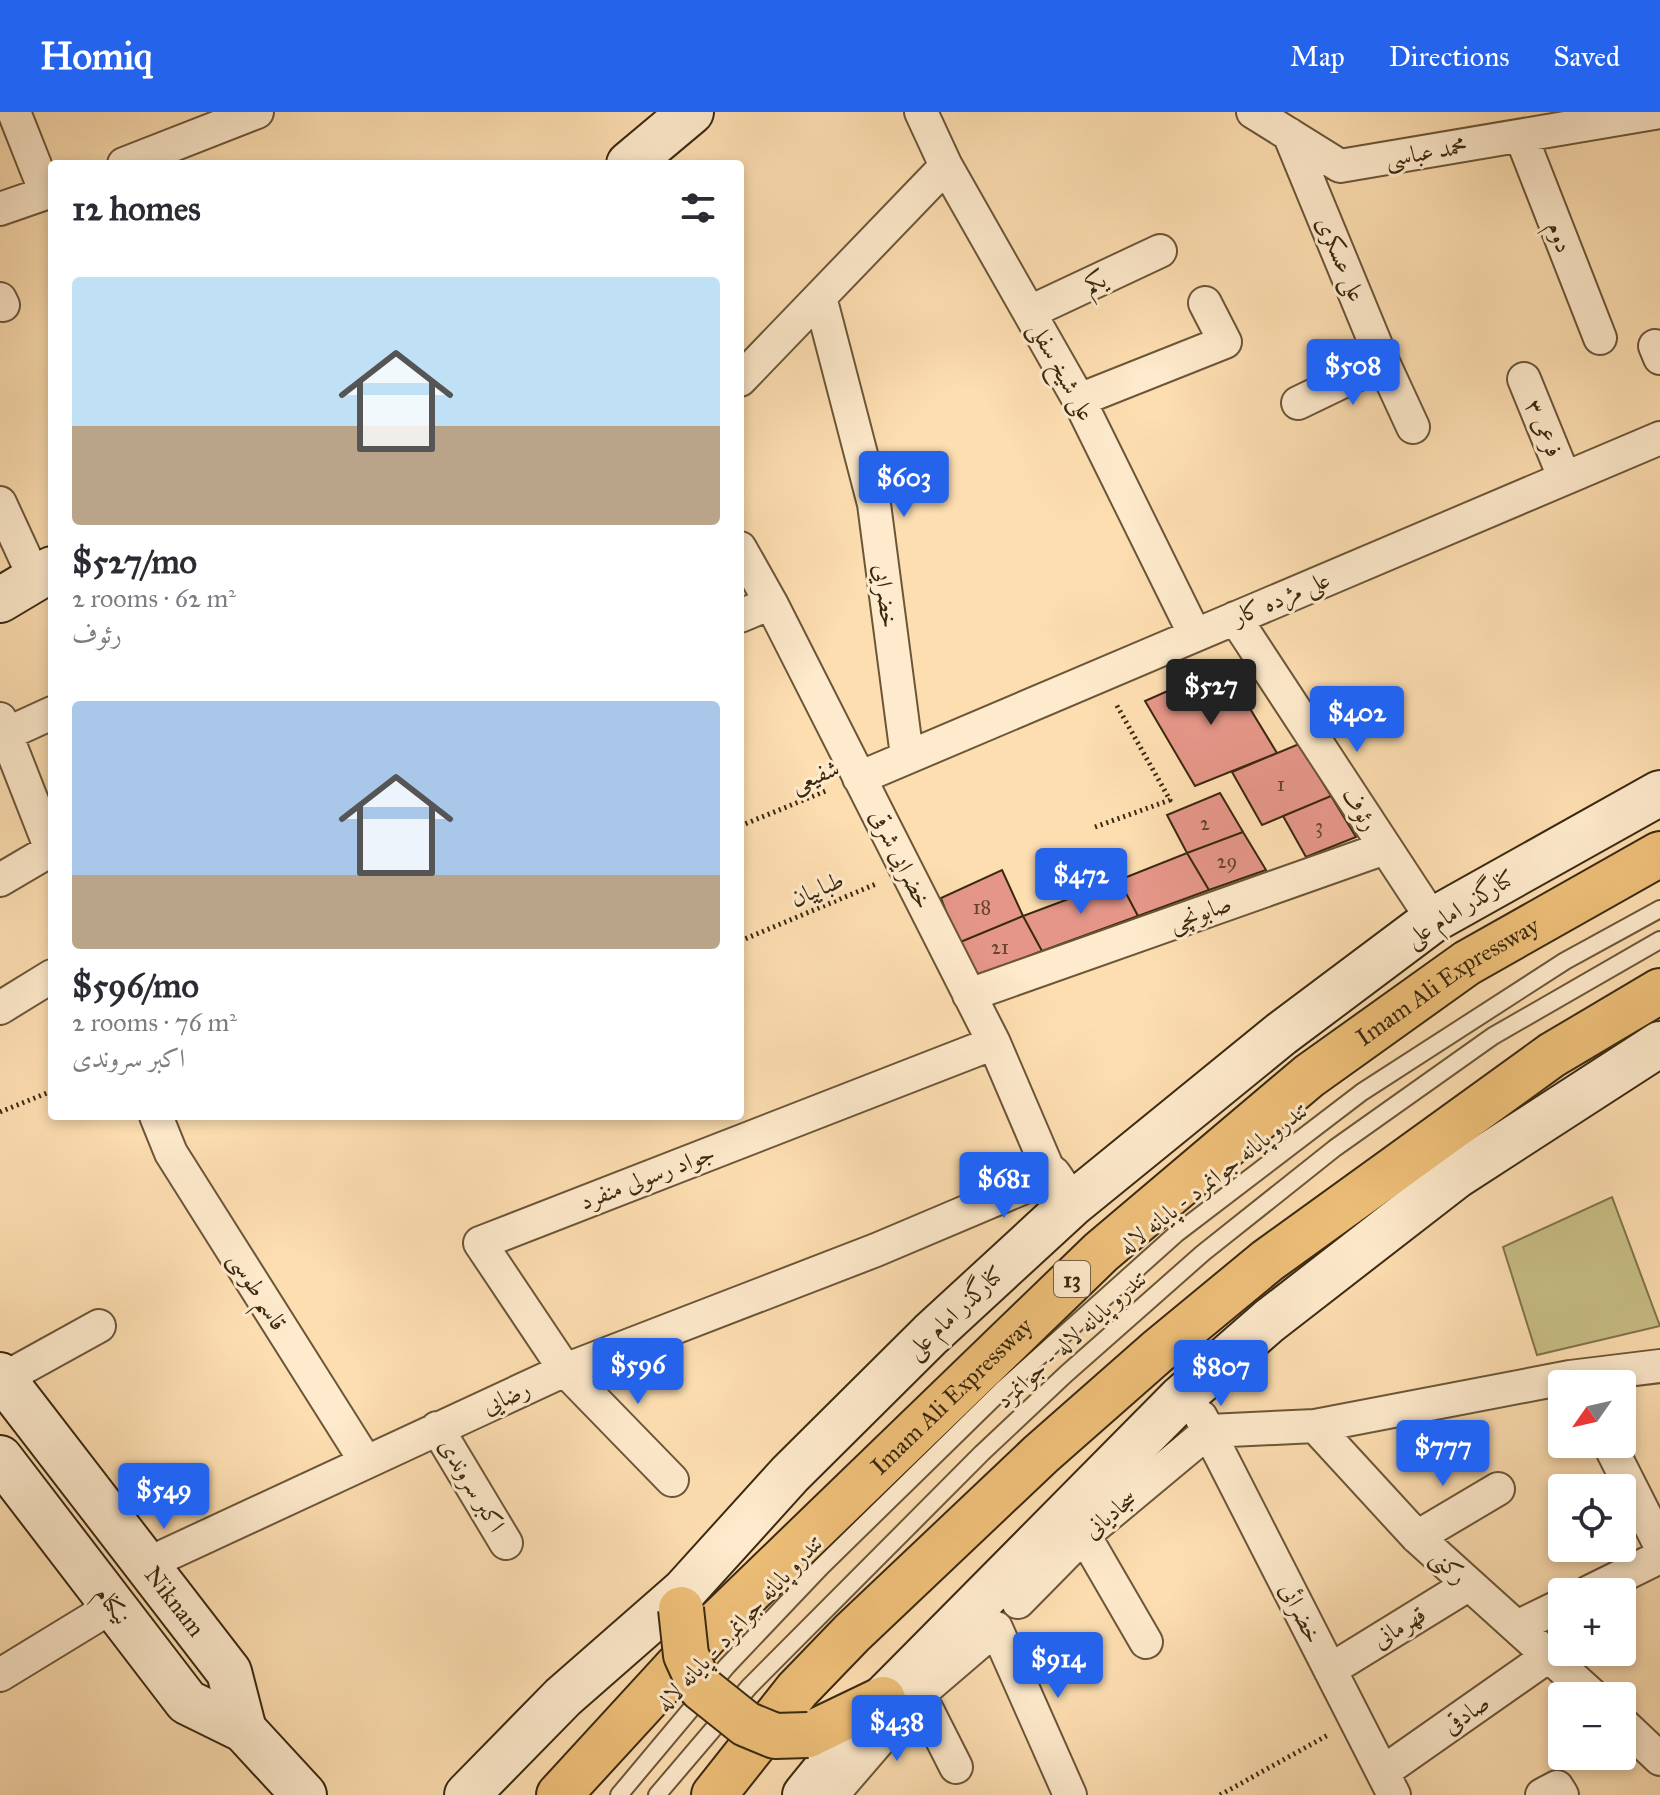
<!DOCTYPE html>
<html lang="en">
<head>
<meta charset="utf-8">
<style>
	body { margin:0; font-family:"IM FELL Great Primer",Amiri,serif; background:#f7f7f7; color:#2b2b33; height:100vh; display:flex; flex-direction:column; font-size:30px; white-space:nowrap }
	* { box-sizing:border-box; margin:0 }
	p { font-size:26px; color:#7c7c81 }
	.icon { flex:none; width:44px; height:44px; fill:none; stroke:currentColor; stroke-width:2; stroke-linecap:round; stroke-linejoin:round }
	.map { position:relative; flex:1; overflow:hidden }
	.sheet { position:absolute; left:48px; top:48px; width:696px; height:960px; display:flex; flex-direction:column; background:#fff; border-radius:8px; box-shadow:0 4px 12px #0003 }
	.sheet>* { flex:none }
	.needle { width:52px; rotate:236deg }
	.buttons { position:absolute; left:1548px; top:1258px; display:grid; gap:16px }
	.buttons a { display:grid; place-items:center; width:88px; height:88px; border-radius:8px; background:#fff; box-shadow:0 4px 12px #0003; font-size:40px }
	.price { position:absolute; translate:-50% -68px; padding:0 18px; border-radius:8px; background:#2563eb; color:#fff; font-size:26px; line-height:52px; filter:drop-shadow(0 2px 4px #0008) }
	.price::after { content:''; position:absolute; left:50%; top:48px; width:24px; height:18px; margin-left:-12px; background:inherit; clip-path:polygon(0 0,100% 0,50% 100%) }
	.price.selected { background:#222; color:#fff }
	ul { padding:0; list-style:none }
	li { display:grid; align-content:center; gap:16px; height:424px; padding:0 24px }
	li span { display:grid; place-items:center; height:248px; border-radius:8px; color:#555 }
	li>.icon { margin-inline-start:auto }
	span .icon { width:144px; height:144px; fill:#fffc; stroke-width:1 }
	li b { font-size:34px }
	h2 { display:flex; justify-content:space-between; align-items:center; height:96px; padding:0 24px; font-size:34px }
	header { display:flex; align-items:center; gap:48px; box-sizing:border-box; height:112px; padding:0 40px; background:#2563eb; color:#fff }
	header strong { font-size:38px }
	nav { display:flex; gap:44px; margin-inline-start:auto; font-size:28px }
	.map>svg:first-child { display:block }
	.green { fill:#c8bf86; stroke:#81744b; stroke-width:2 }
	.building { fill:#e59688; stroke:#3a2910; stroke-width:2 }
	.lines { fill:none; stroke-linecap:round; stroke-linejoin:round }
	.service-casing { stroke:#6b5638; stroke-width:20 }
	.minor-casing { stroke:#6b5638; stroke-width:36 }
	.tertiary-casing { stroke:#6b5638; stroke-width:44 }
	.secondary-casing { stroke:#3a2910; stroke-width:48 }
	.trunk-casing { stroke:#3a2910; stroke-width:48 }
	.path { stroke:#3a2910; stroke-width:5; stroke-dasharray:2 4; stroke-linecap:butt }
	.service { stroke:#feeacc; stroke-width:16 }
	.minor { stroke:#feeacc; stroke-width:32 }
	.tertiary { stroke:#feeacc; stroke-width:40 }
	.secondary { stroke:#feeacc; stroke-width:44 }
	.trunk { stroke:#eebf78; stroke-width:44 }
	.trunk-bridge-casing { stroke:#3a2910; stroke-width:48; stroke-linecap:butt }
	.trunk-bridge { stroke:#eebf78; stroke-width:44 }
	.labels { text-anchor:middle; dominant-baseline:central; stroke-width:6; stroke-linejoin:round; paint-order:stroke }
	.number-label { font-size:20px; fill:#65442e }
	.shield { fill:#feeacc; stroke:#756348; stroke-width:2 }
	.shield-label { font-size:22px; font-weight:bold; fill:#3a2910 }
	.street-label { font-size:24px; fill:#3a2910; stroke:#feeacc }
</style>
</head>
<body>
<header>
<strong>Homiq</strong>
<nav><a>Map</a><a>Directions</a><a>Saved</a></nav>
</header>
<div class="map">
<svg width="1660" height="1683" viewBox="0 0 1660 1683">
	<rect width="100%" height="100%" fill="#fddeb1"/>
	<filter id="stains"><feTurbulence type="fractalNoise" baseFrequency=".0025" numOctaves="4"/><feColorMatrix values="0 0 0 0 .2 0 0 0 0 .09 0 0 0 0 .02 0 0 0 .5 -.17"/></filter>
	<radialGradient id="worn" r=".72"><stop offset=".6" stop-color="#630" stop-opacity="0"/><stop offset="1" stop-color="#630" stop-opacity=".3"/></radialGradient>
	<path class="green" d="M1612,1085L1660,1214L1537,1243L1503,1135Z"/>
	<path class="building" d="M1224,554L1277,641L1195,674L1145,589Z
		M1299,632L1331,684L1262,713L1232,660Z
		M1220,681L1243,720L1187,741L1167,703Z
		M1331,684L1356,725L1306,745L1283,704Z
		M1243,720L1266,758L1209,778L1187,741Z
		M1187,741L1209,778L1138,804L1119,768Z
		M1002,758L1023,804L958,831L941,786Z
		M1119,768L1138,804L1042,839L1023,804Z
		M1023,804L1042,839L976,864L958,831Z"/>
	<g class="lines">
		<defs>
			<path id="service" d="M619,1683L727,1554L821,1455L1003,1277L1176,1122L1362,980L1565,849L1660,797
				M657,1683L749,1575L982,1341L1066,1262L1203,1141L1335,1036L1493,924L1660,828"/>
			<path id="minor" d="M14,0L46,81
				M921,0L946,54L1079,288L1195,523
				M1253,0L1340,54L1660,0
				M1289,22L1383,250L1413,315
				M1521,24L1600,226
				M124,52L257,0
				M0,97L52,79
				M820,185L874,392L907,644
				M0,187L3,193
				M1030,200L1160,139
				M1655,234L1660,246
				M1524,267L1564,365
				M740,268L946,54
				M1079,288L1225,230L1205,191
				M1298,291L1383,250
				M0,391L35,467
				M740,504L771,491
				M1235,506L1433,808
				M0,607L52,740
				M6,622L52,601
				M859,666L1660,326
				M0,768L51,738
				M969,883L1385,736
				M0,896L52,864
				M156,1004L171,1041L366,1350
				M3,1267L99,1214
				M1201,1305L1394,1683
				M1315,1314L1417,1425L1593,1584
				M437,1316L506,1431
				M1209,1319L1315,1314L1570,1265L1660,1254
				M1609,1332L1660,1433
				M672,1368L565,1258L480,1131L994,931
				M1084,1423L1146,1530
				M1417,1425L1498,1377
				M147,1452L565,1258L876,1138L1051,1064L994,931L771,491L740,436
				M1589,1480L1660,1445
				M1018,1490L1084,1423L1209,1319
				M1517,1515L1562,1493
				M1330,1558L1468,1473
				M0,1563L113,1494
				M1622,1611L1660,1647
				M956,1655L919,1582L996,1516L1070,1683
				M1383,1660L1550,1543
				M832,1683L919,1582
				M1542,1683L1557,1675L1562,1683"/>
			<path id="tertiary" d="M1051,1064L1071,1093"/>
			<g id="secondary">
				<path d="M629,52L691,0"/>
				<path d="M0,488L52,457"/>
				<path id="s1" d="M0,1263L229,1560L244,1618"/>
				<path d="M0,1346L187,1590L244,1618L304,1683"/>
				<path d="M467,1683L563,1585L684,1479L790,1362L931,1222L1071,1093L1281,922L1433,808L1660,681"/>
				<path d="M805,1683L883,1587L1182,1285L1269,1209L1456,1064L1660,932"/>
			</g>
			<g id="trunk">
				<path d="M808,1623L883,1587"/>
				<path id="s2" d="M559,1683L716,1512L1101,1140L1309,964L1467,851L1660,742"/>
				<path d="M714,1683L797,1578L852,1521L1041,1342L1158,1239L1267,1149L1552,943L1660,879"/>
			</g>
		</defs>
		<use href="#service" class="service-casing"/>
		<use href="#minor" class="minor-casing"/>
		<use href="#tertiary" class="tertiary-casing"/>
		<use href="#secondary" class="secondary-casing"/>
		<use href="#trunk" class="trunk-casing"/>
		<path class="path" d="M740,714L828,678
			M1095,715L1170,688L1116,592
			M740,829L876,772
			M0,1000L52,979
			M1220,1683L1328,1623"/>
		<use href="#service" class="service"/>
		<use href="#minor" class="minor"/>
		<use href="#tertiary" class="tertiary"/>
		<use href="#secondary" class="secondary"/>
		<use href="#trunk" class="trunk"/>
		<defs>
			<path id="trunk-bridge" d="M681,1497L686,1543L701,1576L746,1612L775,1624L808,1623"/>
		</defs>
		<use href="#trunk-bridge" class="trunk-bridge-casing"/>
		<use href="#trunk-bridge" class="trunk-bridge"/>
	</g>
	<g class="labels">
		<g class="number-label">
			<text x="1281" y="672">1</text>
			<text x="1205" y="711">2</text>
			<text x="1319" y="714">3</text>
			<text x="1227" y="749">29</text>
			<text x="982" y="795">18</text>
			<text x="1000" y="835">21</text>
		</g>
		<rect class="shield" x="1054" y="1149" width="36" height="36" rx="6"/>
		<g class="shield-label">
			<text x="1072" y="1167">13</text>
		</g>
		<g class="street-label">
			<text transform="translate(1426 40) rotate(-10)">محمد عباسی</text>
			<text transform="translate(1560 125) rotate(69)">دوم</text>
			<text transform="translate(1341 147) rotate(67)">علی عسکری</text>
			<text transform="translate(1095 170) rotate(-25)">یکم</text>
			<text transform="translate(1062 259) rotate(61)">علی شیخ سفلی</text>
			<text transform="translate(1544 316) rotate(67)">فرعی ۳</text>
			<text transform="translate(886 484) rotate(83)">خضرایی</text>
			<text transform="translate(1281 486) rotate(-23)">علی مژده کار</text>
			<text transform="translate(815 664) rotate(-22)">شفیعی</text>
			<text transform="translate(1360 697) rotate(57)">رئوف</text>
			<text transform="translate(901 747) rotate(63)">خضرایی شرقی</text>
			<text transform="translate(817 777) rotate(-23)">طباییان</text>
			<text transform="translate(1460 796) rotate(-32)">کنارگذر امام علی</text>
			<text transform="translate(1200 801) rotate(-20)">صابونچی</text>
			<text stroke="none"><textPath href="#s2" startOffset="1208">Imam Ali Expressway</textPath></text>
			<text transform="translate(647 1065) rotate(-21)">جواد رسولی منفرد</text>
			<text transform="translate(1213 1066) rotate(-38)">تندرو پایانه جوانمرد - پایانه لاله</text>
			<text transform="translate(258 1179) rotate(58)">قاسم طوسی</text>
			<text transform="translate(955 1200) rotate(-43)">کنارگذر امام علی</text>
			<text transform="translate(1071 1227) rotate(-42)">تندرو پایانه لاله - جوانمرد</text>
			<text stroke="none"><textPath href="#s2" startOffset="560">Imam Ali Expressway</textPath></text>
			<text transform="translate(506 1285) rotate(-24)">رضایی</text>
			<text transform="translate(472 1373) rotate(59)">اکبر سروندی</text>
			<text transform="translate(1110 1402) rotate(-40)">سجادیانی</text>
			<text transform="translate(1449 1454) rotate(43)">رکنی</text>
			<text stroke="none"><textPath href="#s1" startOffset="286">Niknam</textPath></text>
			<text transform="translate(113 1493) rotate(52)">نیکنام</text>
			<text transform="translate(1301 1501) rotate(63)">خضرائی</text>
			<text transform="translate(739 1511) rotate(-47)">تندرو پایانه جوانمرد - پایانه لاله</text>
			<text transform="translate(1399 1515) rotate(-32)">قهرمانی</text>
			<text transform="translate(1466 1602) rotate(-35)">صادقی</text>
		</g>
	</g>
	<rect width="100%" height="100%" filter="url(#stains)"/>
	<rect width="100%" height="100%" fill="url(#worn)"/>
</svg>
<div class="buttons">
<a><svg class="needle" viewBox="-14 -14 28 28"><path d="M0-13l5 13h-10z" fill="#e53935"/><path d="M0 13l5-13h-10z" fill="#7c7c81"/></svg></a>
<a><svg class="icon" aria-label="locate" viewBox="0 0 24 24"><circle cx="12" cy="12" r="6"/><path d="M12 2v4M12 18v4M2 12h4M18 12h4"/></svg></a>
<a>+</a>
<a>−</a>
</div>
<b class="price" style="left:1353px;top:295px">$508</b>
<b class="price" style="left:904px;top:407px">$603</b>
<b class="price selected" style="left:1211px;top:615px">$527</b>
<b class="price" style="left:1357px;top:642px">$402</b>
<b class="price" style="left:1081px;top:804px">$472</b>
<b class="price" style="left:1004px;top:1108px">$681</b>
<b class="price" style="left:638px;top:1294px">$596</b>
<b class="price" style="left:1221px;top:1296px">$807</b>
<b class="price" style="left:1443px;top:1376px">$777</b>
<b class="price" style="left:164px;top:1419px">$549</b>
<b class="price" style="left:1058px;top:1588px">$914</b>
<b class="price" style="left:897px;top:1651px">$438</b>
<section class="sheet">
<h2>12 homes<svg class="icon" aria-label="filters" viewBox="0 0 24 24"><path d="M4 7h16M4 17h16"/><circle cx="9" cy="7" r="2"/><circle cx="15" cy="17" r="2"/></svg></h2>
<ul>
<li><span style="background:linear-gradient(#bfe0f5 60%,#b9a48a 0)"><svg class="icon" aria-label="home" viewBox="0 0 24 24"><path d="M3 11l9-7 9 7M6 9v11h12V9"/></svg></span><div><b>$527/mo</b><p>2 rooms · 62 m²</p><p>رئوف</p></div></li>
<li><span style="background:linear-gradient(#a9c7e8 70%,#b9a48a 0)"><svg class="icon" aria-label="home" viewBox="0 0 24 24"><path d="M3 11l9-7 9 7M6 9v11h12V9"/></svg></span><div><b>$596/mo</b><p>2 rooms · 76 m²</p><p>اکبر سروندی</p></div></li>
</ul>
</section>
</div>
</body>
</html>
